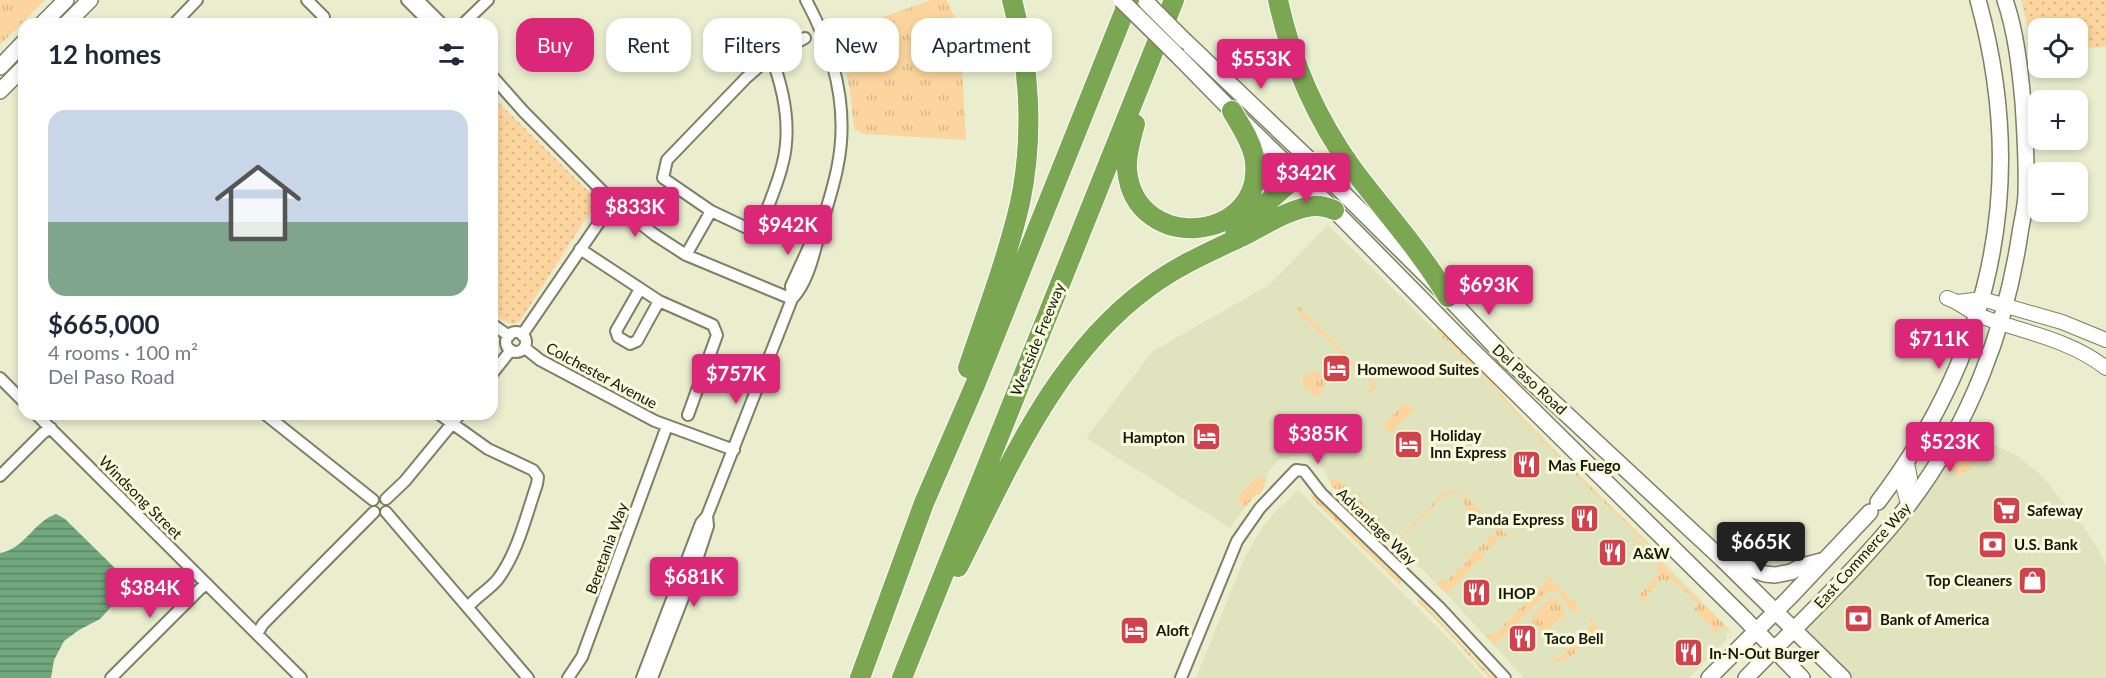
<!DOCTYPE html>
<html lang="en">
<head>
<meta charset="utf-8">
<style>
	body { margin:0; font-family:Lato,sans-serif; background:#f2f2f3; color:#1f2937; height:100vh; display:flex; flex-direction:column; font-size:22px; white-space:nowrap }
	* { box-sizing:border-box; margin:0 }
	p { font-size:20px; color:#747a83 }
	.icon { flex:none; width:33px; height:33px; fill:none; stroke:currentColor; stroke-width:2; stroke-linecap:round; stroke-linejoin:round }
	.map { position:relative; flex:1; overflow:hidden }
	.side { position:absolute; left:18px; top:18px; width:480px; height:402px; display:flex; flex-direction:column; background:#fff; border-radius:18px; box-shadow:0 3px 9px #0003 }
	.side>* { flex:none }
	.hud { position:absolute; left:516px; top:18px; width:570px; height:54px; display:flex; gap:12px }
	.buttons { position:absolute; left:2028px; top:18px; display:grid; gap:12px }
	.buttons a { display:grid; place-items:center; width:60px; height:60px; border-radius:12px; background:#fff; box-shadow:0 3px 9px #0003; font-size:30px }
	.price { position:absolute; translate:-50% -51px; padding:0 14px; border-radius:6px; background:#db2777; color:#fff; font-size:20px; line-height:39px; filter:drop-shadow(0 2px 3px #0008) }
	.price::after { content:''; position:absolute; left:50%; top:36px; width:18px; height:14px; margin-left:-9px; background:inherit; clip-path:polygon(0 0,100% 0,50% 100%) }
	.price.current { background:#222; color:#fff }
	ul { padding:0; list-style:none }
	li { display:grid; align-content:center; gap:12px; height:318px; padding:0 30px }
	li span { display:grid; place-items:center; height:186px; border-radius:18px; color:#555 }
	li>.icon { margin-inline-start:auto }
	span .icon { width:108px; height:108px; fill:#fffc; stroke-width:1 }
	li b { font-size:26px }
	h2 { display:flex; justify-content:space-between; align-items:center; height:72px; padding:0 30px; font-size:26px }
	.pill { padding:0 21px; border-radius:18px; background:#fff; box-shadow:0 3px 9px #0003; font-size:21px; line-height:54px }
	.pill.current { background:#db2777; color:#fff }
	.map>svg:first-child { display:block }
	.built { fill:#dfe4be }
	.grass { fill:url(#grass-tufts) }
	.park { fill:url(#park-dots) }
	.water { fill:url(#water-rules) }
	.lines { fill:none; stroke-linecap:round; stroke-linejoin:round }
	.minor-casing { stroke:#7d8064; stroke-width:14 }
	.tertiary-casing { stroke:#7d8064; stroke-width:16 }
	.secondary-casing { stroke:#7d8064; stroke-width:18 }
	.motorway-casing { stroke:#fff; stroke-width:22 }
	.minor { stroke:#fff; stroke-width:10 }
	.tertiary { stroke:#fff; stroke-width:14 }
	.secondary { stroke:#fff; stroke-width:15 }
	.motorway { stroke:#7ba753; stroke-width:20 }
	.secondary-bridge-casing { stroke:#7d8064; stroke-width:18; stroke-linecap:butt }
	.secondary-bridge { stroke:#fff; stroke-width:15 }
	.labels { text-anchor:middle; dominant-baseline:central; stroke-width:6; stroke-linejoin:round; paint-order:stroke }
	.street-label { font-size:15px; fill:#15160b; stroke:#f7fbdc }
	.poi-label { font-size:15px; font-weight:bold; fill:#15160b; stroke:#f7fbdc; text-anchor:start }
</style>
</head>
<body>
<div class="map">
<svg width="2106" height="678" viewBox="0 0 2106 678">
	<defs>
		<pattern id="grass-tufts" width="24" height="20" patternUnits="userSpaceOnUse" patternTransform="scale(1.5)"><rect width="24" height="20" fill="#fcd59e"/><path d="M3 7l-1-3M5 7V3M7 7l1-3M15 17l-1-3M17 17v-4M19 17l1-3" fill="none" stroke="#d7b687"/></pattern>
		<pattern id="park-dots" width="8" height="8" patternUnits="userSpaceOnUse" patternTransform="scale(1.5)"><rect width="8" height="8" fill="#fcd59e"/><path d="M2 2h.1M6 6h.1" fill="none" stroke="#d7b687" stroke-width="1.8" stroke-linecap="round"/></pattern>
		<pattern id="water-rules" width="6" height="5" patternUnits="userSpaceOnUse" patternTransform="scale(1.5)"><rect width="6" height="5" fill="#72a87d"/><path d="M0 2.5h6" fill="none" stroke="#5c8865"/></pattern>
	</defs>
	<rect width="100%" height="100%" fill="#eaeecf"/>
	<path class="built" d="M1328,225L1536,430L1728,629L1726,640L1689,678H1524L1439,586L1340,490L1332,487L1323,467L1314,459L1304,455L1292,456L1279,460L1269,471L1264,489L1251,499L1230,528L1086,438L1153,351L1269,285Z
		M1961,429L2019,457L2042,476L2089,534L2106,564V678H1830L1790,637L1906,520Z
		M1298,490L1452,642L1485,678H1196L1244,559L1261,529L1273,514Z"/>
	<path class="grass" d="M0,0H45L0,45Z
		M932,0H947L960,30L966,140L865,134L854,129L850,90L836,33Z
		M1298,306L1376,383L1377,387L1369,395L1365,393L1373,387L1372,383L1301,315L1295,308Z
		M1436,327L1493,384L1535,432L1660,554L1669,566L1532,432L1491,385L1437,332Z
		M1310,372H1318L1325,380L1323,391L1317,396H1312L1309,389L1302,386L1303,377Z
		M1405,403L1415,409L1411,411L1407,418L1404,419L1401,424L1396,426L1394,432L1390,433L1382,425Z
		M1965,445L1972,448L1975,445L1986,452L1970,469L1960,475L1951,470Z
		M1258,476L1266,479L1261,493L1255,496L1243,509L1237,497Z
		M1329,478L1340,481L1379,519L1382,530L1340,490L1332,488Z
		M1450,490C1465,491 1476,507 1486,516L1484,518L1479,514L1473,521L1477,525L1476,526C1474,525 1470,522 1469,519C1464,506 1466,485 1444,496L1405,535L1399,547L1395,543L1442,494Z
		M1311,493L1401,581L1400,585L1312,499Z
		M1495,524L1507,536V539L1505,540L1501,536L1481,557L1485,562L1483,564L1479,560L1447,593L1436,584L1441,579L1446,582L1469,559L1465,554L1467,552L1471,556L1497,530L1493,526Z
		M1635,538L1729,629L1731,638H1729L1730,634L1726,628L1718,629L1714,633L1708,623L1694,610L1698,604L1672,579L1668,582L1662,579L1645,597L1649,603H1645L1639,598L1640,594L1658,575C1661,561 1642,549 1633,540Z
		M1544,575H1547L1577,605L1579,610L1575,613L1570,610L1559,592L1552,591L1548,593L1494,645L1486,635L1490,632L1494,635L1529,599L1525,595L1527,593L1532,596L1547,581Z
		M1553,598L1558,600L1567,621L1561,617L1544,634L1530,619L1548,600Z
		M1420,599L1493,678H1489L1443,627L1417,601Z
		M1591,618L1597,626C1597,637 1567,663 1556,662L1552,658V656L1558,659L1566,652L1562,646L1568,649L1575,643L1571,638L1573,636L1577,640L1592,625L1588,620Z"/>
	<path class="park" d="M2021,0H2106V47L2078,48V28H2038V51H2034Z
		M492,96L594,197L599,199L600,205L598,210L593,212L585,220L520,321C510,329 501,318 492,311Z"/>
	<path class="water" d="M56,514L65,519L123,576L125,586L122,595L100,619L79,630L64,641L54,660L51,678H0V553C25,549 33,522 56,514Z"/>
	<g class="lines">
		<defs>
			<path id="minor" d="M307,0L324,17L317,24
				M407,0L431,24
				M418,0L442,24
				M174,24L197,0
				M463,24L488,0
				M771,56C784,90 792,130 782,166C777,186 768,205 762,224L749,229L711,211L663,178L667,160L746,78L771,56L805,38
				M492,76L523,111L613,202L655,235L686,255L792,299
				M580,249L659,301L713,325L717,335L688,415
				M686,255L711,211
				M640,289L616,331L618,337L630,344L637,341L659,301
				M792,299L791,286L814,236
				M492,324L509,336
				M506 342a10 10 0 1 1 20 0a10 10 0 1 1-20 0Z
				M522,335L613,202
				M525,348L540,360L655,421L734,450
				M492,374L511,350
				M0,378L24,402
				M36,414L301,678
				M265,414L373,500
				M439,414L488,449L533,470L538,477L537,484C526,516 518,552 498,579C489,590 477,596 468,607
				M0,476L43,433L51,428
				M386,499L405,481L460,414
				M386,512L528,678
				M257,634L263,624L374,512
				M111,678L200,589L207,584
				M568,678L582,657L667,426
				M642,678L701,523L707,516L792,299C808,283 814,253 820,231C826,209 834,187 838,164C849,107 833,50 806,0
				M652,678L693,572L708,526L707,516
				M1181,678L1237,541L1260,508L1296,470L1304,471L1321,493L1439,607L1505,678"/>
			<path id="tertiary" d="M1947,298C1960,302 1968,311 1980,316C2022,332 2069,339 2106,368
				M1958,302L1982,299L2062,322L2106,340
				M1907,463L1910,478L1904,489L1907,500L1910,502"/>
			<path id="secondary" d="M42,24L66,0
				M66,24L90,0
				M1185,41L1313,163L1448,297L1506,358L1722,559L1843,678
				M1178,56L1232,111L1334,210L1463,341L1743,617L1802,678
				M0,67L24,42
				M0,91L24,67
				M1878,502C1992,351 2029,184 1978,0
				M1725,560L1765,574L1775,575L1791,572L1802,566L1825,560
				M1709,678L1789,598L1870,512
				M1746,678C1801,621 1861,566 1910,503C1969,425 2006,329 2020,233C2022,220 2026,206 2026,193C2027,163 2025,132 2023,102C2020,69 2016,32 2005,0"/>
			<path id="motorway" d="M1278,0C1291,60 1316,118 1352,168C1384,211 1421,251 1448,297
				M1135,124C1131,139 1126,154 1127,169C1134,257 1270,242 1254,156C1250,139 1240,125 1232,111
				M1235,230L1313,163
				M968,368C986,314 1007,259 1020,203C1034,137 1030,65 1012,0
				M958,567C1009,467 1055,355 1149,287C1177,266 1209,252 1241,237C1261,227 1294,206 1316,206C1322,206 1329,208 1334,210
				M860,678L924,503L975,385L1129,0
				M902,678L1174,0"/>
		</defs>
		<use href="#minor" class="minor-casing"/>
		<use href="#tertiary" class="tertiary-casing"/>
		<use href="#secondary" class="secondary-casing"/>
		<use href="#motorway" class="motorway-casing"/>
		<use href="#minor" class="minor"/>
		<use href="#tertiary" class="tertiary"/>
		<use href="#secondary" class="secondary"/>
		<use href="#motorway" class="motorway"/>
		<defs>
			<path id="secondary-bridge" d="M1121,0L1178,56
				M1147,3L1185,41"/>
		</defs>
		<use href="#secondary-bridge" class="secondary-bridge-casing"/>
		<use href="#secondary-bridge" class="secondary-bridge"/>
	</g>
	<defs>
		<symbol id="hotel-square" viewBox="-11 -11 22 22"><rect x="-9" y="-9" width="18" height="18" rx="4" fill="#d2424d" stroke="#f7fbdc"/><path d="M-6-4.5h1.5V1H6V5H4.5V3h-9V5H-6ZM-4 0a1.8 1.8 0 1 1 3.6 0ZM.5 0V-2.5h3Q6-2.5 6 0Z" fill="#fff"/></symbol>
		<symbol id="restaurant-square" viewBox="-11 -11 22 22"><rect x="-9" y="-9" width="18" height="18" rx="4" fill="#d2424d" stroke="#f7fbdc"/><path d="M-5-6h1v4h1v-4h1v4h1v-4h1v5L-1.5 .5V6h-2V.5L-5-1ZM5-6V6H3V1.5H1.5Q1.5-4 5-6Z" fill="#fff"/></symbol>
		<symbol id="supermarket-square" viewBox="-11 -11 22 22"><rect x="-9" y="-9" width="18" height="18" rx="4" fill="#d2424d" stroke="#f7fbdc"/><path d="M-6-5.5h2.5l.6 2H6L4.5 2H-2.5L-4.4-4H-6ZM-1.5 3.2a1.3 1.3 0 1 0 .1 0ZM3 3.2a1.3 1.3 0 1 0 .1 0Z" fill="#fff"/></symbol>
		<symbol id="bank-square" viewBox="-11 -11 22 22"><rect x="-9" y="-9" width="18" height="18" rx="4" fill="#d2424d" stroke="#f7fbdc"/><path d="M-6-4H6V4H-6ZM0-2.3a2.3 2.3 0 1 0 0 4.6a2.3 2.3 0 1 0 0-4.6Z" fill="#fff"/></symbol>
		<symbol id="shop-square" viewBox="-11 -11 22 22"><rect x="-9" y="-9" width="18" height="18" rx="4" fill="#d2424d" stroke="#f7fbdc"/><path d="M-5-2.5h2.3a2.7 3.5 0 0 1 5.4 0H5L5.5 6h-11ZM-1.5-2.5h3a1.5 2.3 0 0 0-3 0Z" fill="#fff"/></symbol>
	</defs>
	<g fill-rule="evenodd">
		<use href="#hotel-square" x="1320" y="352" width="33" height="33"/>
		<use href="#hotel-square" x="1190" y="420" width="33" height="33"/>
		<use href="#hotel-square" x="1392" y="428" width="33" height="33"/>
		<use href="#restaurant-square" x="1510" y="448" width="33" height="33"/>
		<use href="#supermarket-square" x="1990" y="494" width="33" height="33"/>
		<use href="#restaurant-square" x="1568" y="502" width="33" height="33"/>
		<use href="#bank-square" x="1976" y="528" width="33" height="33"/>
		<use href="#restaurant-square" x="1596" y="536" width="33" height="33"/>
		<use href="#shop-square" x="2016" y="564" width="33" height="33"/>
		<use href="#restaurant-square" x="1460" y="576" width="33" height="33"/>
		<use href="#bank-square" x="1842" y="602" width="33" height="33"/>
		<use href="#hotel-square" x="1118" y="614" width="33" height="33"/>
		<use href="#restaurant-square" x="1506" y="622" width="33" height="33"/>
		<use href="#restaurant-square" x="1672" y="636" width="33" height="33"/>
	</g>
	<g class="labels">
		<g class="street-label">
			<text transform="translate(1037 339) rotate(-68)">Westside Freeway</text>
			<text transform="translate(602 375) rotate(28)">Colchester Avenue</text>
			<text transform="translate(1530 379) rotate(43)">Del Paso Road</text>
			<text transform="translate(141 497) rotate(45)">Windsong Street</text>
			<text transform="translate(1377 526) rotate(44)">Advantage Way</text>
			<text transform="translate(606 548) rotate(-70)">Beretania Way</text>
			<text transform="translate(1862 555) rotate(-48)">East Commerce Way</text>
		</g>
		<g class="poi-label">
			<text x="1357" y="369">Homewood Suites</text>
			<text x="1430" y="435">Holiday<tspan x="1430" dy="17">Inn Express</tspan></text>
			<text x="1185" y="437" text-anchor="end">Hampton</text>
			<text x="1548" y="465">Mas Fuego</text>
			<text x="2027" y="510">Safeway</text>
			<text x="1564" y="519" text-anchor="end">Panda Express</text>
			<text x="2014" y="544">U.S. Bank</text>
			<text x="1633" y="553">A&amp;W</text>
			<text x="2012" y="580" text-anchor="end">Top Cleaners</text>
			<text x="1498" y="593">IHOP</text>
			<text x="1880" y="619">Bank of America</text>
			<text x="1156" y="630">Aloft</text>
			<text x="1544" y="638">Taco Bell</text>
			<text x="1709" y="653">In-N-Out Burger</text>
		</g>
	</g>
</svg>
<div class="buttons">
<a><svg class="icon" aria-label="locate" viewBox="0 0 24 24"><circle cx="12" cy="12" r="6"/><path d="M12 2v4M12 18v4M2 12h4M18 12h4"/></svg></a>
<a>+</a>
<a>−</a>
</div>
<b class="price" style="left:1261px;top:90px">$553K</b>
<b class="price" style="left:1306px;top:204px">$342K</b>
<b class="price" style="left:635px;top:238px">$833K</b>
<b class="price" style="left:788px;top:256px">$942K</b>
<b class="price" style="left:1489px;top:316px">$693K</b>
<b class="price" style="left:1939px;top:370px">$711K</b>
<b class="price" style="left:736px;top:405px">$757K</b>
<b class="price" style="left:1318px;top:465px">$385K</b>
<b class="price" style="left:1950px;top:473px">$523K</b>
<b class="price current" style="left:1761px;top:573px">$665K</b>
<b class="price" style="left:694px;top:608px">$681K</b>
<b class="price" style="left:150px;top:619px">$384K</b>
<div class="hud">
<a class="pill current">Buy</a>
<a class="pill">Rent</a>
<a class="pill">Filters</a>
<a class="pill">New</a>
<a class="pill">Apartment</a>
</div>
<section class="side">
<h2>12 homes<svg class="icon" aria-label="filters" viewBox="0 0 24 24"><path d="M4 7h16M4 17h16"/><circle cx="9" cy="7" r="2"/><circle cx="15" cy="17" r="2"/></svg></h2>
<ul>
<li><span style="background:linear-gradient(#c9d6e8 60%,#7fa58c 0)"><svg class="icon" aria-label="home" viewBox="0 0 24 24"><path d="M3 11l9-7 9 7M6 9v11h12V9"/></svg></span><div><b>$665,000</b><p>4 rooms · 100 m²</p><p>Del Paso Road</p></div></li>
</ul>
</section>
</div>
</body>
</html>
